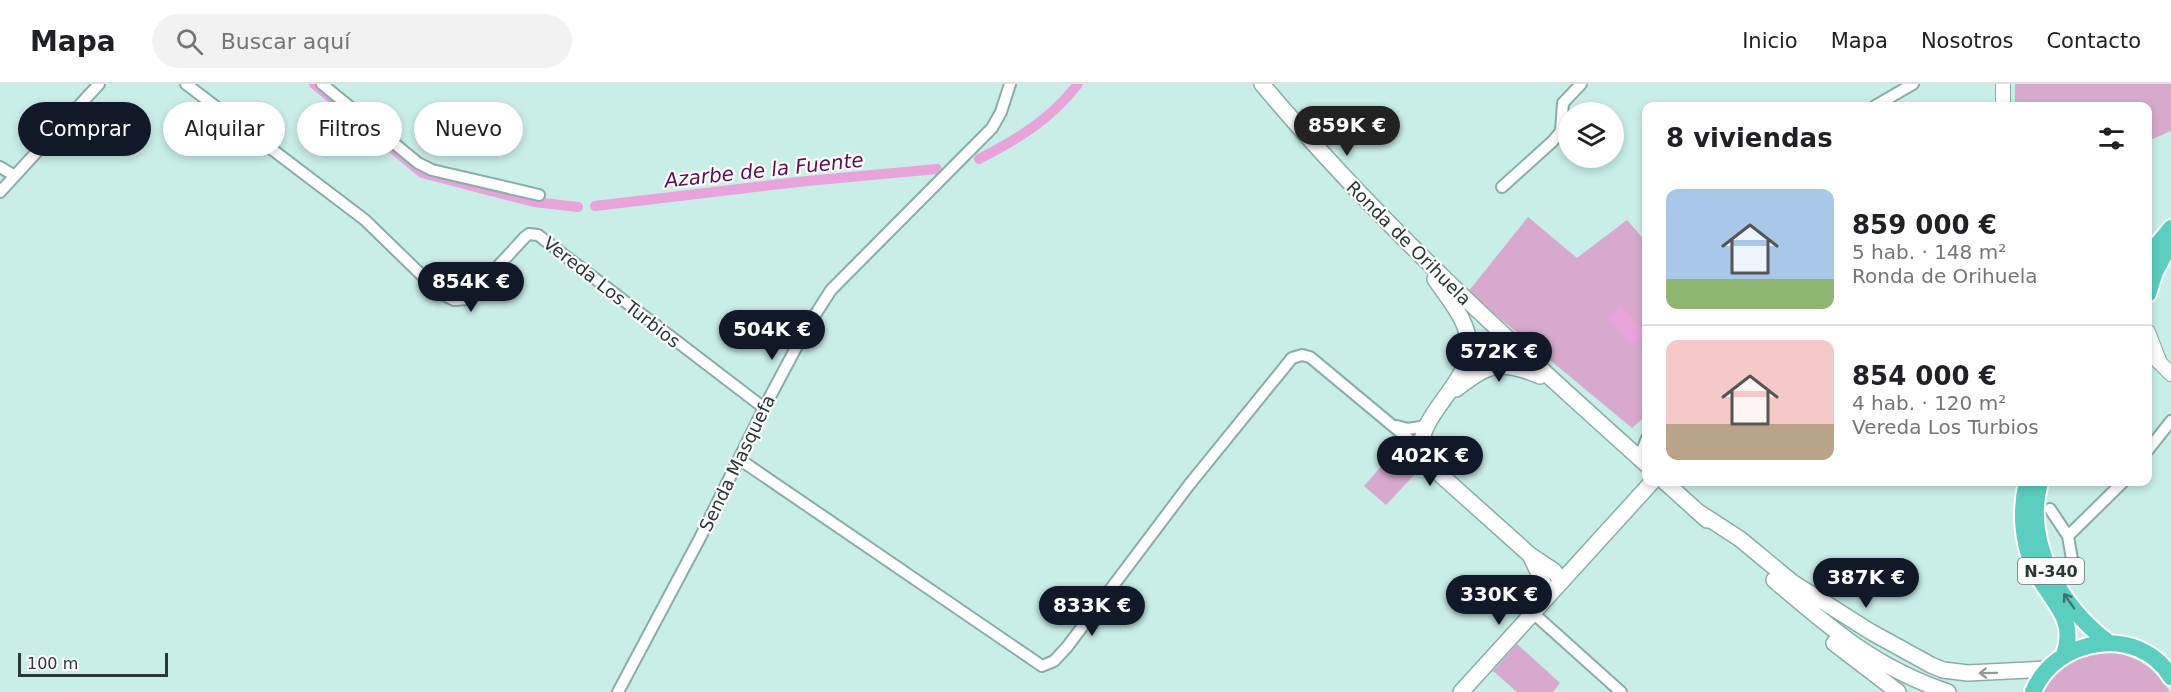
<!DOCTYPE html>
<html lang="es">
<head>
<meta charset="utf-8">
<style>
	body { margin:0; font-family:"DejaVu Sans",sans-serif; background:#f2f2f2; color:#202124; height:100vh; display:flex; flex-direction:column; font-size:22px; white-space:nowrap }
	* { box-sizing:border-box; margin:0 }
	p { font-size:20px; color:#757577 }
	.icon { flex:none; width:33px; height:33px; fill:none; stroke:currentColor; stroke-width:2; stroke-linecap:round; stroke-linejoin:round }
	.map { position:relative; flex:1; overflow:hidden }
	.sheet { position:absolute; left:1642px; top:18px; width:510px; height:384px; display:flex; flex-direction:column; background:#fff; border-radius:12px; box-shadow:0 3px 9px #0003 }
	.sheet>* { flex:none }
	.hud { position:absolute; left:18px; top:18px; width:570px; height:54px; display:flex; gap:12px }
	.controls { position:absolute; left:1558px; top:18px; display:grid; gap:12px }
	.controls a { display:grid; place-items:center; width:66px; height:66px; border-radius:50%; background:#fff; box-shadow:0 3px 9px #0003; font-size:30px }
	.scale { position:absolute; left:18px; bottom:15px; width:150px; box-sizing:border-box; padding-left:6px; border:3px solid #293735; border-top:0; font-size:16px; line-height:21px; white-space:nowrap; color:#293735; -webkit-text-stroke:4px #fff; paint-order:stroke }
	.price { position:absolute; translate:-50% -51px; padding:0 14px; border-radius:21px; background:#111827; color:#fff; font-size:20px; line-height:39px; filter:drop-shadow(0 2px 3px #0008) }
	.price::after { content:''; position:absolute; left:50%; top:36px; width:18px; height:14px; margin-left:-9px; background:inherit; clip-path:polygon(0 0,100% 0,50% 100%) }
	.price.active { background:#222; color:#fff }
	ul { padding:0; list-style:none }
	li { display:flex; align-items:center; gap:18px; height:150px; padding:0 24px }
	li+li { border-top:2px solid #e0e0e0 }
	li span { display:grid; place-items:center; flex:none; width:168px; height:120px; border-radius:12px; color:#555 }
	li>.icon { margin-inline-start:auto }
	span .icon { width:72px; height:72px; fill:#fffc; stroke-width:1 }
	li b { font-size:26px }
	h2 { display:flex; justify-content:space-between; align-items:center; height:72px; padding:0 24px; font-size:26px }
	.pill { padding:0 21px; border-radius:27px; background:#fff; box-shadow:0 3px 9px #0003; font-size:21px; line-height:54px }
	.pill.active { background:#111827; color:#fff }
	header { display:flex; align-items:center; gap:36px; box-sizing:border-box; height:84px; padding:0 30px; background:#fff; border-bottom:2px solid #e0e0e0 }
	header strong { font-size:28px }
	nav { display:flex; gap:33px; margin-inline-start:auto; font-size:21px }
	.search { width:420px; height:54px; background:#f2f2f2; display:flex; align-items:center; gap:15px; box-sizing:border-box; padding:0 21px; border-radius:33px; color:#757577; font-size:22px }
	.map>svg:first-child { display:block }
	.green { fill:#d7aacd }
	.water { fill:#e8a3db }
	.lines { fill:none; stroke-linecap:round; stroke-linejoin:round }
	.canal { stroke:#e8a3db; stroke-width:10 }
	.minor-casing { stroke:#8aada7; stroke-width:14 }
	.tertiary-casing { stroke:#8aada7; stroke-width:16 }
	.secondary-casing { stroke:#8aada7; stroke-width:18 }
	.trunk-casing { stroke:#fff; stroke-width:20 }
	.minor { stroke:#fff; stroke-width:10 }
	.tertiary { stroke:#fff; stroke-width:14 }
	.secondary { stroke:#fff; stroke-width:15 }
	.trunk { stroke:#5ccec0; stroke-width:16 }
	.oneway { stroke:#3d736d }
	.oneway2 { stroke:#949b9a }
	.labels { text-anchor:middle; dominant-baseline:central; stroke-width:4.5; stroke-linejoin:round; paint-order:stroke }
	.shield { fill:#fff; stroke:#697372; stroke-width:1.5 }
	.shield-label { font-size:16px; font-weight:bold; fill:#293735 }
	.street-label { font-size:18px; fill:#293735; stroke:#fff }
	.water-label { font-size:20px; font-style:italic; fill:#5d0b54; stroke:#fff }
</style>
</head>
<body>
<header>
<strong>Mapa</strong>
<div class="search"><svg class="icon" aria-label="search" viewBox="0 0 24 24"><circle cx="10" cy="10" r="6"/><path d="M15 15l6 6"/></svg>Buscar aquí</div>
<nav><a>Inicio</a><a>Mapa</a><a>Nosotros</a><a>Contacto</a></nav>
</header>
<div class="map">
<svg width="2171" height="608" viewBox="0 0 2171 608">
	<rect width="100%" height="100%" fill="#c9ede7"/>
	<path class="green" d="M2015,0H2171V47L2148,57V22H2015Z
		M1528,133L1577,174L1627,136L1647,159V331L1632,344L1468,208Z
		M1393,369L1417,388L1386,421L1364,402Z
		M1517,560L1560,599L1553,608H1517L1493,587Z
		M2109,568C2137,571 2155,584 2170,608H2043C2056,582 2081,570 2109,568Z"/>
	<path class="water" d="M1621,221L1646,250L1632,262L1607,234Z"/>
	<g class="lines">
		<path class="canal" d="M314,0L422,89L534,118L578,123
			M979,75C1019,54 1050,36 1078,0
			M595,122L807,97L937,85"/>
		<defs>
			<path id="minor" d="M186,0L365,136L440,209L454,216L468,215L525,153L529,150L538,151L764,324
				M322,0L418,79L432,86L539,111
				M1875,22L1913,0
				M0,83L15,92
				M1502,103L1553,57L1561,47L1563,19L1581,0
				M0,108L99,0
				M1397,342L1408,345L1426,342
				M1647,354L1642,367L1647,372
				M2148,366L2171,337
				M739,375L1042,582L1054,577L1067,563L1189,401L1292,274L1302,271L1310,273L1423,367
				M2050,425L2068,452L2074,487
				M2068,452L2123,398
				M1533,529L1621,608
				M618,608L701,452L764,324L806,245L831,206L992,44L1001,28L1010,0"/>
			<path id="tertiary" d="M2003,22V0
				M2148,248L2160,279
				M2153,272L2171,290"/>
			<path id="secondary" d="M1262,0C1379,140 1512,260 1647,381
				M1435,195C1449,216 1470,238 1469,265C1467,301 1414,336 1423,367C1427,377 1435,386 1443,393L1530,471L1554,487L1561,497
				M1456,305C1489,280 1500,275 1540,292
				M1665,398L1707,436
				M1700,429L1740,455L1792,498L1871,548L1931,581L1943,586L1968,589L2047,585
				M1530,471L1543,498L1544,516
				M1774,496C1831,545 1876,584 1948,608
				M1834,559L1898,608
				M1461,608L1652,398"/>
			<path id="trunk" d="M2148,172L2171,144
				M2148,210L2155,188L2171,158
				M2027,398C2020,426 2022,457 2034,484C2048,516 2078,532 2064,571
				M2040,398C2023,459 2061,523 2109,559
				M2033,608C2055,553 2139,540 2171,593"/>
		</defs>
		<use href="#minor" class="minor-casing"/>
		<use href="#tertiary" class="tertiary-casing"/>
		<use href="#secondary" class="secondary-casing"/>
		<use href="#trunk" class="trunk-casing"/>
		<use href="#minor" class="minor"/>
		<use href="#tertiary" class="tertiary"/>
		<use href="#secondary" class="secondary"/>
		<use href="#trunk" class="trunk"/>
	</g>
	<defs><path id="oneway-shaft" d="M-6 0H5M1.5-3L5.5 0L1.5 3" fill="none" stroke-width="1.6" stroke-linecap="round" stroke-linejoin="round" transform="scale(1.5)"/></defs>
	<use class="oneway" href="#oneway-shaft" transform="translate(2069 517) rotate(-125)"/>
	<use class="oneway2" href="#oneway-shaft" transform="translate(1988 589) rotate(179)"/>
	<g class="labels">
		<rect class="shield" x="2018" y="474" width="66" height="26" rx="4.5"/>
		<g class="shield-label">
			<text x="2051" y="487">N-340</text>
		</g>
		<g class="street-label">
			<text transform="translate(1409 159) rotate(45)">Ronda de Orihuela</text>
			<text transform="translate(612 208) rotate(38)">Vereda Los Turbios</text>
			<text transform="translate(737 379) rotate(-64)">Senda Masquefa</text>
		</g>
		<g class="water-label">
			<text transform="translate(764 86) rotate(-6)">Azarbe de la Fuente</text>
		</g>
	</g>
</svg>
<div class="controls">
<a><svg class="icon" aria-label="layers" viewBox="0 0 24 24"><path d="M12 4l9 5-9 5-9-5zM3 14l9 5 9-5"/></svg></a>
</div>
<div class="scale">100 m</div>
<b class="price active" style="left:1347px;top:73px">859K €</b>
<b class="price" style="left:471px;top:229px">854K €</b>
<b class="price" style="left:772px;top:277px">504K €</b>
<b class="price" style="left:1499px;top:299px">572K €</b>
<b class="price" style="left:1430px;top:403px">402K €</b>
<b class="price" style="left:1866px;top:525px">387K €</b>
<b class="price" style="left:1499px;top:542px">330K €</b>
<b class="price" style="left:1092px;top:553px">833K €</b>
<div class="hud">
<a class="pill active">Comprar</a>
<a class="pill">Alquilar</a>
<a class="pill">Filtros</a>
<a class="pill">Nuevo</a>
</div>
<section class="sheet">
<h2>8 viviendas<svg class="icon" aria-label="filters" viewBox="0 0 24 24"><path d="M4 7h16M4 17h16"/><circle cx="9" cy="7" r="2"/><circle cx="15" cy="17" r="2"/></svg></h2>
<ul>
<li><span style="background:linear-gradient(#a9c7e8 75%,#8fb573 0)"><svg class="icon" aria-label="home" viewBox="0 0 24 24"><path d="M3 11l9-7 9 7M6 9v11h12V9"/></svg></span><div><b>859 000 €</b><p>5 hab. · 148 m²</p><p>Ronda de Orihuela</p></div></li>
<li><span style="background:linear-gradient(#f6c9c9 70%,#b9a48a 0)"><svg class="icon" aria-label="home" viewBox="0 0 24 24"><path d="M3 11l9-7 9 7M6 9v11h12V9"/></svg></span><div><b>854 000 €</b><p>4 hab. · 120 m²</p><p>Vereda Los Turbios</p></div></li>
</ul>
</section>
</div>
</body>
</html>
